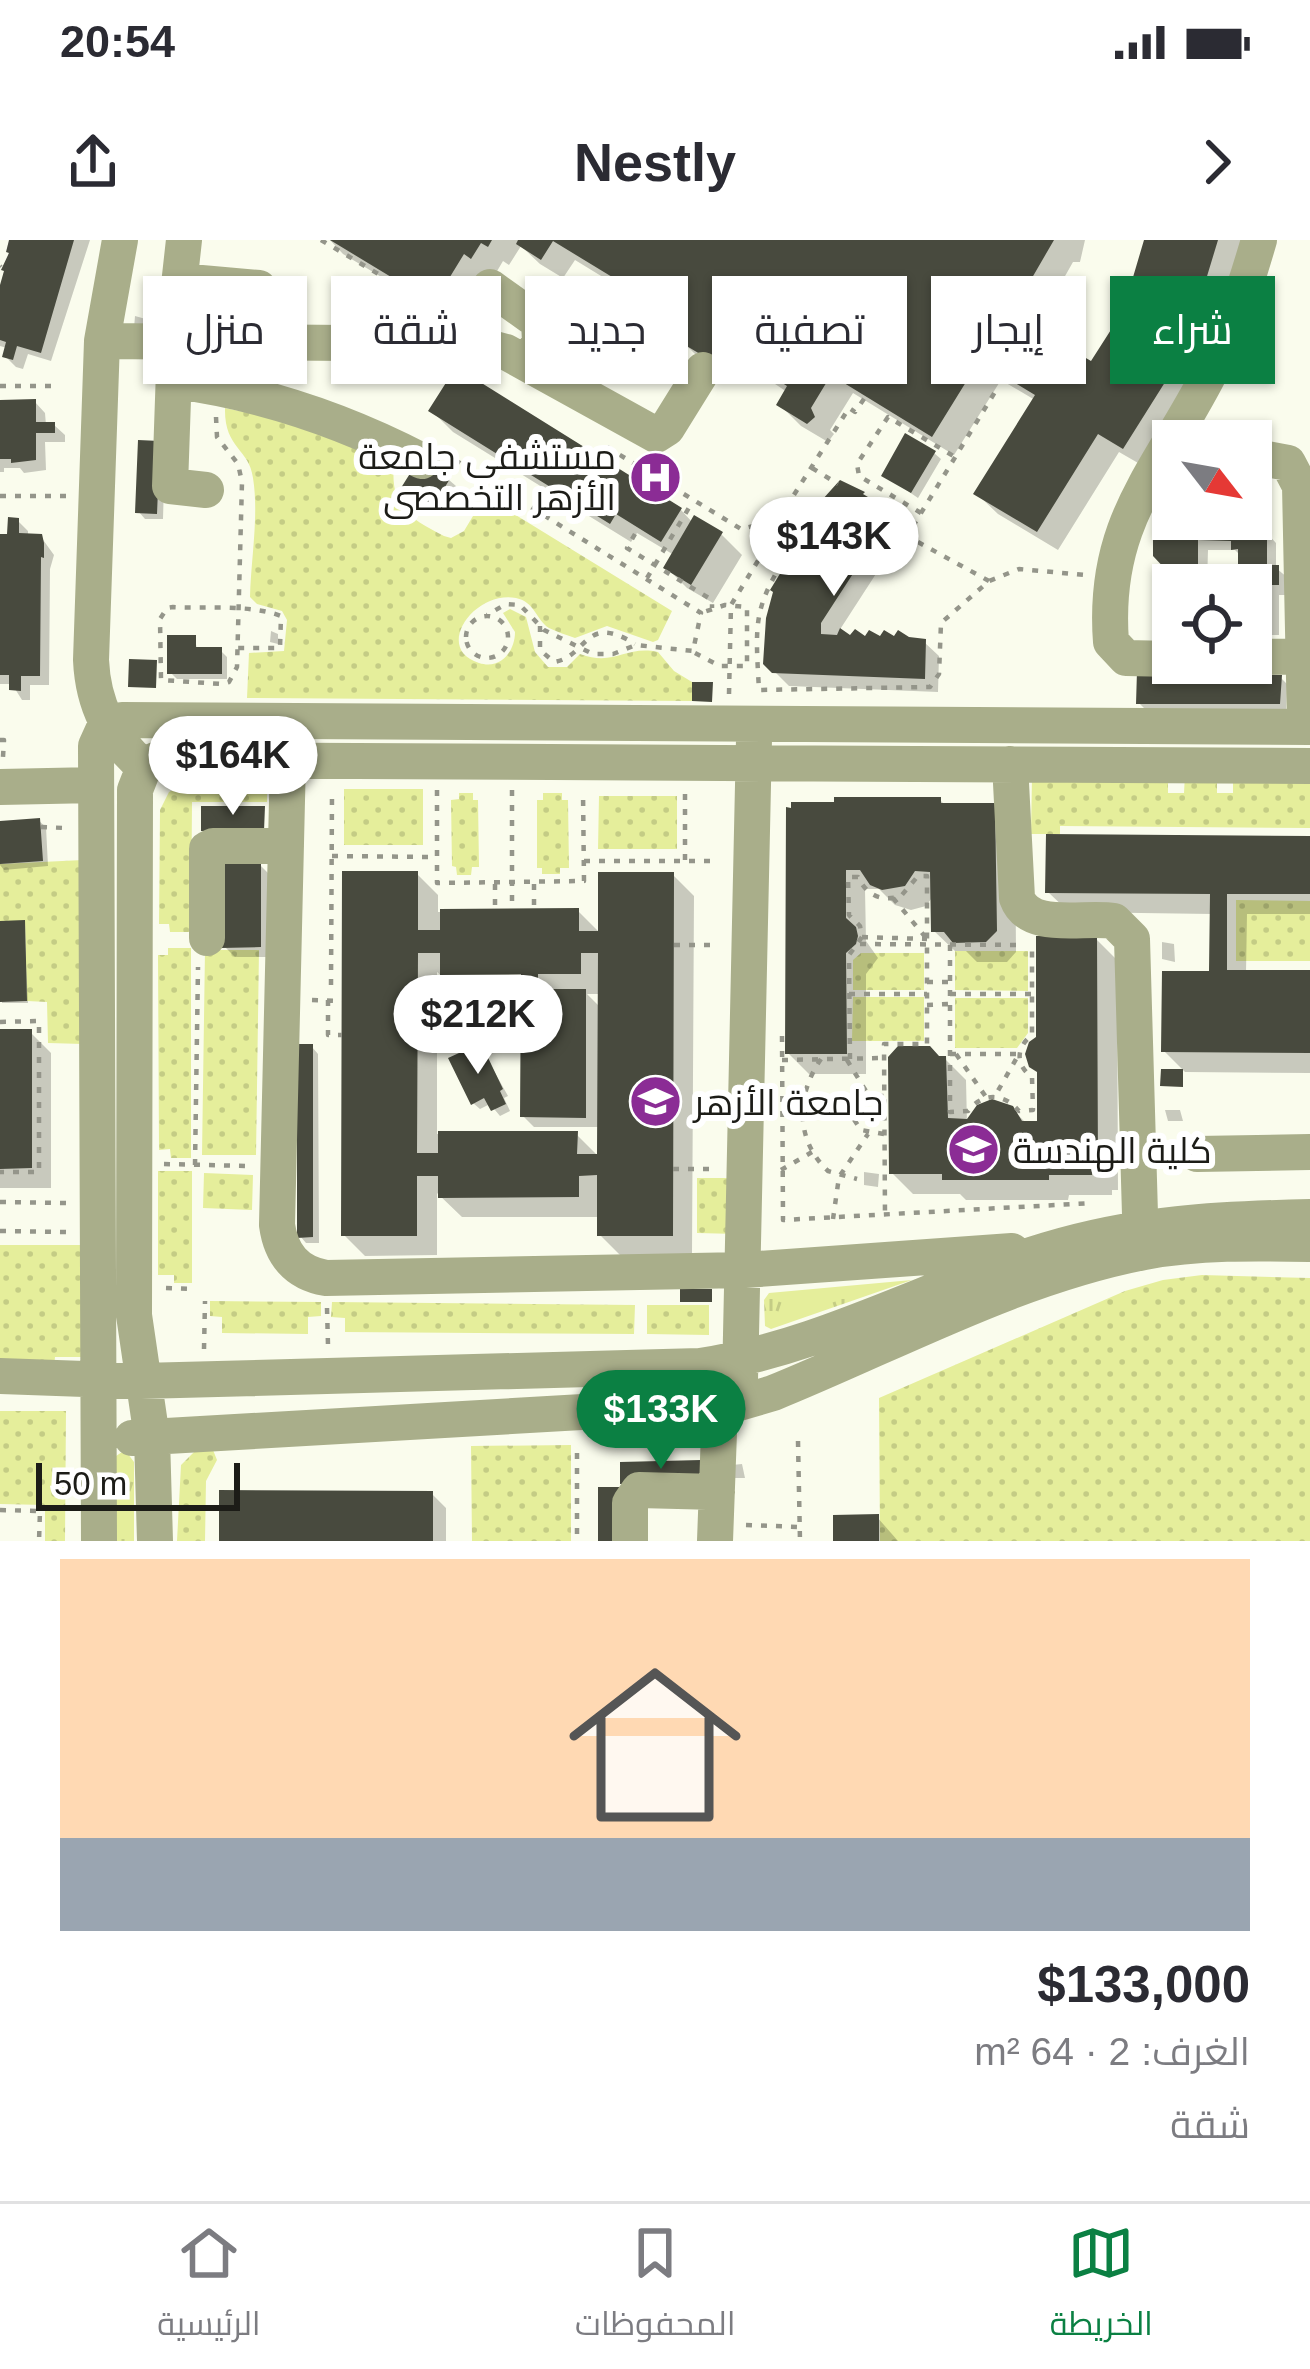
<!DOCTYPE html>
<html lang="ar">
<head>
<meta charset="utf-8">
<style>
	body { margin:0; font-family:Arial,Cairo,sans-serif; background:#f2f2f3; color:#2b2b33; direction:rtl; height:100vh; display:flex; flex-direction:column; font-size:45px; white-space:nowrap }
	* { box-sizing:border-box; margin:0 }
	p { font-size:39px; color:#7c7c81 }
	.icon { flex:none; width:66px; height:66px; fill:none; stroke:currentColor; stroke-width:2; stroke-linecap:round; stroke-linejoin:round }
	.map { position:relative; height:1301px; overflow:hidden; direction:ltr }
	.drawer { display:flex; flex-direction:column; background:#fff; flex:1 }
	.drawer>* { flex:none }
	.guide { position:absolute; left:36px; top:36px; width:1239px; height:108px; direction:rtl; display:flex; gap:24px }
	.needle { width:78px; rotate:121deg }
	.buttons { position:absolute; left:1152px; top:180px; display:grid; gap:24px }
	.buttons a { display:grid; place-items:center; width:120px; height:120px; border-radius:0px; background:#fff; box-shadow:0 3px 9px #0004; font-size:60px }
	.scale { position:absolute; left:36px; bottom:30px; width:204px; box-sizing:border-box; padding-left:12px; border:6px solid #1c1c17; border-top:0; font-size:33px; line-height:42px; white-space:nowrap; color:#1c1c17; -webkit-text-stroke:9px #fff; paint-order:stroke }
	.price { position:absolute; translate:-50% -102px; padding:0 27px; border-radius:42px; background:#fff; color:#222; font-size:39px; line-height:78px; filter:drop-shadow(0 3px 6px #0008) }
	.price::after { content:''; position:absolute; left:50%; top:72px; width:36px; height:27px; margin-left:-18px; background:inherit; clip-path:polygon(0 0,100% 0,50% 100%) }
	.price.active { background:#0b8043; color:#fff }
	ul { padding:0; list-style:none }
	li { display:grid; align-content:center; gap:24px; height:636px; padding:0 60px }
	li+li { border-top:3px solid #e1e1e2 }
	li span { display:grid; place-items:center; height:372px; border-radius:0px; color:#555 }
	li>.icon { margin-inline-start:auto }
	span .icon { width:216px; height:216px; fill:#fffc; stroke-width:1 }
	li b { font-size:51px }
	.pill { padding:0 42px; border-radius:0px; background:#fff; box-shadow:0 3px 9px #0004; font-size:42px; line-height:108px }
	.pill.active { background:#0b8043; color:#fff }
	.status { display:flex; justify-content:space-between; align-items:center; height:84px; padding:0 60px; background:#fff; direction:ltr }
	.status svg { height:33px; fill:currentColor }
	header { display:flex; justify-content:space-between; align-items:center; height:156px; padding:0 60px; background:#fff; font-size:54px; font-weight:800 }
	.dock { display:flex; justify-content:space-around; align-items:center; height:168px; border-top:3px solid #e1e1e2; background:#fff; font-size:33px; color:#7c7c81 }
	.dock a { display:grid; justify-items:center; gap:6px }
	.dock .active { color:#0b8043 }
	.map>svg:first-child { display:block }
	.grass { fill:url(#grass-tufts) }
	.garden { fill:url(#garden-dots) }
	.shadow { fill:#0003; fill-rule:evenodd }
	.building { fill:#484a3e; fill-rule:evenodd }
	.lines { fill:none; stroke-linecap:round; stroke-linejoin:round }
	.path { stroke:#94958a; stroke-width:4.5; stroke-dasharray:6 9; stroke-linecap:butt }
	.minor { stroke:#a9ae8a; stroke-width:36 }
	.labels { text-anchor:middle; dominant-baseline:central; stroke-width:12; stroke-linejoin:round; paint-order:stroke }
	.poi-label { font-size:36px; fill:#1c1c17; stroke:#fff; text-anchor:start }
</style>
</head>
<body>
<div class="status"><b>20:54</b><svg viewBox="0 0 49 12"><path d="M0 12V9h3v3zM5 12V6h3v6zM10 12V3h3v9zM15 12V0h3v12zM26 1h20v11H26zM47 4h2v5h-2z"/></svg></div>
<header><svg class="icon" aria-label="forward" viewBox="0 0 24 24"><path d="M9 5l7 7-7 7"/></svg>Nestly<svg class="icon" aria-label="share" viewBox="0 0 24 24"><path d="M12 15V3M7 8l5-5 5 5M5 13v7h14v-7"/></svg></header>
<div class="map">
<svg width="1310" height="1301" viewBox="0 0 1310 1301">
	<defs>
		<pattern id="grass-tufts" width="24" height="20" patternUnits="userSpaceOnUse" patternTransform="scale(3)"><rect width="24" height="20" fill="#e5ee9b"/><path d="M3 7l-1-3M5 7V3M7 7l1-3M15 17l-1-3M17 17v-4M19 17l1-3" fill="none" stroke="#c4cc85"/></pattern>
		<pattern id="garden-dots" width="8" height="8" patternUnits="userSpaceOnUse" patternTransform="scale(3)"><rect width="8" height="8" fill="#e5ee9b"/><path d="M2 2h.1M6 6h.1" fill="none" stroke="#c4cc85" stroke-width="1.8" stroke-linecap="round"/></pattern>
	</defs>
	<rect width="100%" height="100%" fill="#fafced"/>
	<path class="grass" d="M912,1040L771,1089L765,1086L764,1060L769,1053Z
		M125,1210L134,1222V1301H115L116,1216Z"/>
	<path class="garden" d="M225,168L286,181L394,223C390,266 407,277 444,296L451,298L464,291L485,256L672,371L658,400L653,402L607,386L575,398C567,395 557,392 549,388C536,380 535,362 516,358C474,350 433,409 479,423C501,430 515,411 515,392L503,373L510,369L526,377L535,412L548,427H567L580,414C615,427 625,405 658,412L674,431L692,442V461L247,458L249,413L284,411L287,380L282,371L257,364L250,357C251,319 259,275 253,238C249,208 224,209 225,168Z
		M1185,534H1217V553H1233V537L1310,538V588L1060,586V594H1031L1032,536L1168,537V553H1184Z
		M187,543L267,544V562H192L191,692H170L169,684H159L160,570L169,552Z
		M344,549H423V605H344Z
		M459,553H473V560H478L479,627H472L471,635H457L456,627L452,626L451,560L459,559Z
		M543,553H562V560H568L569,628H560V634H542V628H537V560H543Z
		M599,556H677V609H598Z
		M83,620V804L48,803L47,762L27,761L25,681H0V624Z
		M1236,660L1310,661V721H1236Z
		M168,708H191V918H171L170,909L159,910L158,715H168Z
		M205,710H259L256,915H202Z
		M955,711H1028V751L955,750Z
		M861,713H924V750H853V720Z
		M853,757H924V801H852Z
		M955,758H1028V793L1017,808H955Z
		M158,931H192V1043H174V1035H158Z
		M204,933L253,935L252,970L203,968Z
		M697,938H737V994L697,993Z
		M0,1005H83V1117H55L54,1127H0Z
		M1202,1035L1310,1038V1301H880L879,1158L1125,1051L1163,1040Z
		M210,1061L321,1062V1076L308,1077V1094L222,1093V1077L210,1076Z
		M332,1062L635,1065L634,1094L345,1092V1078L331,1077Z
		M647,1065H709V1095L647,1094Z
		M0,1171H66L65,1301H45V1265L0,1264Z
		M571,1205V1301H472L471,1206Z
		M213,1210L217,1220L206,1241L205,1301H177L181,1225L195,1211Z"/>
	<path class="shadow" d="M12,0H90L51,121L28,114L23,129L16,127L5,116L7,108L0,106V48Z
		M330,0H1085L1080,22H1073L1034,91L1092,126L1126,73L1147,0H1243L1207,126L1145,227L1119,212L1058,310L998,274L977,254L1035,160L1001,140L954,215L853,153L830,190L834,194L828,202L801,186L780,165L787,152L742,122L732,138L700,119L679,98L686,88L575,20L563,38L540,24L521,6L509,25L503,21L493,38L485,33L455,81L343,14Z
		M135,76L153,81L151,93L134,88Z
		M0,162H35L45,173L46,185H54L65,195V202H45L46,230L24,233L20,228H4V232H0Z
		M432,171L681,270L693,283L721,294L742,315L713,363L687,348L666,327L674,315L637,293L631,302L453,192Z
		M165,210L163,279H145L139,272Z
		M934,213L941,219L918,258L884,235Z
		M449,240L456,246L440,271L434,267L429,276L412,263Z
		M891,275L905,289L839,391L851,399L924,402L939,416L938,452L789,446L766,423Z
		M1172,275L1173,279H1231L1235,292H1266L1276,303V328L1288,338L1289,355H1279V395H1251V373L1261,335H1251L1241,324V316L1235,310H1208L1207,345H1173V406H1167L1156,396L1172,355Z
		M18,281L28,291V297H41L54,315L50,329L49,445H30V460H22L12,444H0V297H10Z
		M271,391L278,394V404L270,402Z
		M195,398L197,410H220L227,417V439H177L170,432Z
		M1281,438L1287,444L1286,469H1145L1139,463Z
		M940,560L946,566L1015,587L1016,712L1007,722H977L966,711H955L934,691V655L926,666L911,670L895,665L879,649H865L866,701L878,718L866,734V834H809L788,813L789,571Z
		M39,581L46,587L48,626L4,630L0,625V584Z
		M1310,599V674H1247L1246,733H1310V833L1185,832L1164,811L1212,734V674L1069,672L1048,652Z
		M260,625L271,636L270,717H235L224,706Z
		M417,634L438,655V672L578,671L601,694L673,635L694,656L692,1016H621L600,995V977H462L437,953V1015L365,1016L344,995ZM437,732L463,754H523V876L534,887H600V918L576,894H437ZM587,754H601V768Z
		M24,683L28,763H2L0,684Z
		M1096,699L1117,720L1118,950H1112V955H1069L1068,960H966L960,954H913L892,933L939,819H945L966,840L967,884L1012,869L1027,884H1040L1039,799Z
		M1162,702L1174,704L1175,722L1162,719Z
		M0,792H30L51,813V948H0Z
		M480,806L508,856L504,858L510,871L500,876L490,864L480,869L473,863Z
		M312,807L318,814L319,1003H306L300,996Z
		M1165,870H1180L1183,881H1168Z
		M864,932L879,934L878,947L864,945Z
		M742,1224L745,1238H735L732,1225Z
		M432,1254L446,1268V1301H222Z
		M877,1277L898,1301H836Z"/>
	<path class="building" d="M9,0H74L41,113L17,106L13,120L2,117L6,102L0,100V45L4,31L1,30L9,13L6,12Z
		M330,0H492L488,7L481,3L471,19L464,14L434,63Z
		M518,0H1054L1011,74L1091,121L1123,71L1144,0H1218L1184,112L1123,209L1098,194L1037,292L973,254L1035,155L979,121L932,197L831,135L811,168L815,177L807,184L776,165L787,146L720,104L710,120L675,99L686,82L553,1L541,20L516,4Z
		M456,127L682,268L661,302L616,274L610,284L428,171Z
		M36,159V182H55V193H36V220L11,223V219H0V160Z
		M905,193L936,211L911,253L881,236Z
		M138,200L160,201L157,274L135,273Z
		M416,224H431L451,237L433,267L427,263L421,272L399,251Z
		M840,240L865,252L863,254L893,272L821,383V394L837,395L840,388L850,395L855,389L865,396L869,390L880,396L884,390L894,396L898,390L909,397L926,399L925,439L772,433L763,424L766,378L773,352L770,350L824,262L822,260Z
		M694,275L723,292L691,345L663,328Z
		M8,277L19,278V293L42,294L44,303V318L41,317L40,436H21V451L9,450V435H0V294H7Z
		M1169,279H1225V289H1267V325H1279V345H1270V386H1251V346H1257L1258,326H1238V309L1231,310V301L1198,300V345H1173V386H1169V397H1153V363L1169,353L1168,332L1153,316V286H1169Z
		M1218,325L1230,326L1237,334L1236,345H1208L1210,332Z
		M167,395H196V407H222V434H167Z
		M129,419L157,420L156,448L128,447Z
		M1137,431L1282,435L1280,464H1136Z
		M692,442H713L712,462L692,461Z
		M834,557H941V563H995L997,691L986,702L953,703L944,692H931L930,632L915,631L905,646L882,650L870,645L860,630H846V678L856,687L858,696L856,704L846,713L847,814H785L786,567L791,568V562H834Z
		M201,566H265L264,591H201Z
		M40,578L43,621L0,624V581Z
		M1046,594L1310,596V654H1227V730H1310V813L1161,812L1162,731H1209L1210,654L1045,653Z
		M222,622H261V707L221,708Z
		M342,631H418V690H440V669L579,668V691H598V632H674L673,996H597V935L579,936V957L438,958V936H417V996H341ZM418,713H440V735L521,734L520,877L586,878V749H538V734H581V713H598L597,914H577L578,891H438V913H417Z
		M25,680L27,761L0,762V681Z
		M1036,696H1097L1098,930H1092V935H1049V940H942V934H889L888,817L898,806H930L939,816H946L948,878L967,879L977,865L992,859L1013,866L1022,881H1037V832L1029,827L1025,814L1029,802L1036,797Z
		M0,789H32V928L0,929Z
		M481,803L503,849L500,851L506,864L491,871L484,858L471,865L448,818Z
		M297,804H313V997L297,998Z
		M1161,829H1183V847L1160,846Z
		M680,1049H712V1062H680Z
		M701,1220L702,1242L620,1244V1222Z
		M598,1247H622V1301H598Z
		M219,1250L433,1251V1301H219Z
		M879,1274V1301H833V1275Z"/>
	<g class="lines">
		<path class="path" d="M321,0L439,70
			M0,26L1,27
			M0,146H57
			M216,177L217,197L238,224L242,242L237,427L229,442L222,444L161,440L160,379L167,368L173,367C206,369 250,364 281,376L280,408H237
			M607,207L741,289L778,280L849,168L855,172L866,156
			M455,220L701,373L693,411L636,405L613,414H593L544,390L520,365L506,364L487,375
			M812,228L838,244
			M0,256H67
			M921,273L859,236L857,224L888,177L955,217
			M635,294L627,308L712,360V368
			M785,300L811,259
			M647,338L693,261
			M989,341L907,296L998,147
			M466 397a21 21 0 1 1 42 0a21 21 0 1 1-42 0Z
			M540,386V410L554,422C588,417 584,372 635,404
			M695,413L720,426H747V367L725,365L701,373
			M729,454L731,365L773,296L792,307C753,368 755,379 759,450L930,447L939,434L941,383L989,341L1019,329L1085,335
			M0,500H4L3,517
			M437,550V643L584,641L583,551
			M512,550V668
			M685,554V621
			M41,587L65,588
			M332,616L434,617
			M584,621H719
			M495,644V668
			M534,644V668
			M893,658L927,699
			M862,697L927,699
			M860,704L1022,705
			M674,705H716
			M950,705V872L968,871C983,852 1004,853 1019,871L1033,870L1032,837C1015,825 1016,807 1032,795V709
			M927,742H950
			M331,745L332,553
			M849,754H927
			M950,754H1032
			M312,760L342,761
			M328,760V795H342
			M927,765L950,764
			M0,782L39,781V932H0
			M782,796L783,980L1092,963
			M950,814H1019L995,856
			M956,814L986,857
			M821,819C796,855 795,900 828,931L857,939
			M850,819L849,715L862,697L860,686L849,675L848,637H858C867,656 882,662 901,656L918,636H927V804H884L885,977
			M782,820L884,818
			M847,820L869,856
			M884,894L861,890L853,878C854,858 867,856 884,856
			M164,924L249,926
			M195,925L198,727
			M673,929H715
			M781,930L812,912
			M0,962L68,963
			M833,979L839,937L868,894
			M0,991L66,992
			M166,1048L191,1049
			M327,1068L328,1105
			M204,1109L205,1061
			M798,1201L800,1301
			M577,1213V1301
			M0,1270L40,1271L39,1301
			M746,1285L800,1287"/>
		<path class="minor" d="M120,0L102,101L91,420C93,465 110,498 144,527
			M184,0L176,72L170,246L206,250
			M179,41L259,48
			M490,47L539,82L540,101L528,124
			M102,101L476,104L506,112L656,195L667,188L703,130
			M175,141C264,153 343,180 422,221
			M1251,216L1288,223L1300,246L1305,486
			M1251,417L1303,416
			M1173,419L1126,418L1111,402C1102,284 1157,234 1207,138C1230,94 1245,48 1259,0
			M288,518L277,985C281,1014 296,1033 326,1038L745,1030L1012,1011
			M1010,524L1017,658C1029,692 1084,676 1114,681L1132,699L1141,1009
			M0,547L96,545
			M207,698V609L213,606H286
			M1197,914L1310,912
			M0,1136L141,1141L700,1126C821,1108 931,1045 1047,1010C1136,983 1218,979 1310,977
			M740,1140L754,499
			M132,1198L739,1163L773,1153C894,1104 1015,1037 1144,1012C1199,1002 1254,1003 1310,1004
			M99,1301L96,506L106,484L122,480L1310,487
			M155,1301L152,1198L134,1075L135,550L144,527L155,520L1310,526
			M630,1301V1263L639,1250L717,1252
			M715,1301L720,1165"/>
	</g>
	<defs>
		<symbol id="hospital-disc" viewBox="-11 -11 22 22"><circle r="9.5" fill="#8b2c95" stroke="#fff"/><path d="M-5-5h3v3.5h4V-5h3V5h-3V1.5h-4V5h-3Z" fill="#fff"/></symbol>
		<symbol id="university-disc" viewBox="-11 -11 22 22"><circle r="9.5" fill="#8b2c95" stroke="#fff"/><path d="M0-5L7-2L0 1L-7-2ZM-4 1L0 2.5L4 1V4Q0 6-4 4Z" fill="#fff"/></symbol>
	</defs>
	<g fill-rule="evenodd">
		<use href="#hospital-disc" x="626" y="208" width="59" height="59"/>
		<use href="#university-disc" x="626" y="832" width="59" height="59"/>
		<use href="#university-disc" x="944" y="880" width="59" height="59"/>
	</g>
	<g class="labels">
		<g class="poi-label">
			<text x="616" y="216" text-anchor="end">مستشفى جامعة<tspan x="616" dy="41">الأزهر التخصصى</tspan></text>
			<text x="694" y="862">جامعة الأزهر</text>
			<text x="1013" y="910">كلية الهندسة</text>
		</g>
	</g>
</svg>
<div class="buttons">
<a><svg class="needle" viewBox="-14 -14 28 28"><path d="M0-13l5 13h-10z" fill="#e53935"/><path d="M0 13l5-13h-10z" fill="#7c7c81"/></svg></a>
<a><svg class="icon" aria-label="locate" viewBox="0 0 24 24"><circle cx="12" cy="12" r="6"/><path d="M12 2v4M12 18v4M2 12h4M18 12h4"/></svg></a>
</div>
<div class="scale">50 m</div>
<b class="price" style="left:834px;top:359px">$143K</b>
<b class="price" style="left:233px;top:578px">$164K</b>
<b class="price" style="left:478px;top:837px">$212K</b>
<b class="price active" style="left:661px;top:1232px">$133K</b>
<div class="guide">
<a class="pill active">شراء</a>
<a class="pill">إيجار</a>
<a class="pill">تصفية</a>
<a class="pill">جديد</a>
<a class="pill">شقة</a>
<a class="pill">منزل</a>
</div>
</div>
<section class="drawer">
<ul>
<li><span style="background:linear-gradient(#ffd9b3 75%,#9aa5b1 0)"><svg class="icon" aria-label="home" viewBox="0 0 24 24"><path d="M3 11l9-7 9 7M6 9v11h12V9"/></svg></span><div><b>$133,000</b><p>الغرف: 2 · 64 m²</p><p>شقة</p></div></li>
</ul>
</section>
<nav class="dock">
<a class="active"><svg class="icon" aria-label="map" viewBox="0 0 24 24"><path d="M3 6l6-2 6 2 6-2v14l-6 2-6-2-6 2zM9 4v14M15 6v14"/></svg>الخريطة</a>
<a><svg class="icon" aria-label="saved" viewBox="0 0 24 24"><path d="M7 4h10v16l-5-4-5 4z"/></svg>المحفوظات</a>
<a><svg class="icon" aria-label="home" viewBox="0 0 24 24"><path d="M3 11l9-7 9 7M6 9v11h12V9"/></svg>الرئيسية</a>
</nav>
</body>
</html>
